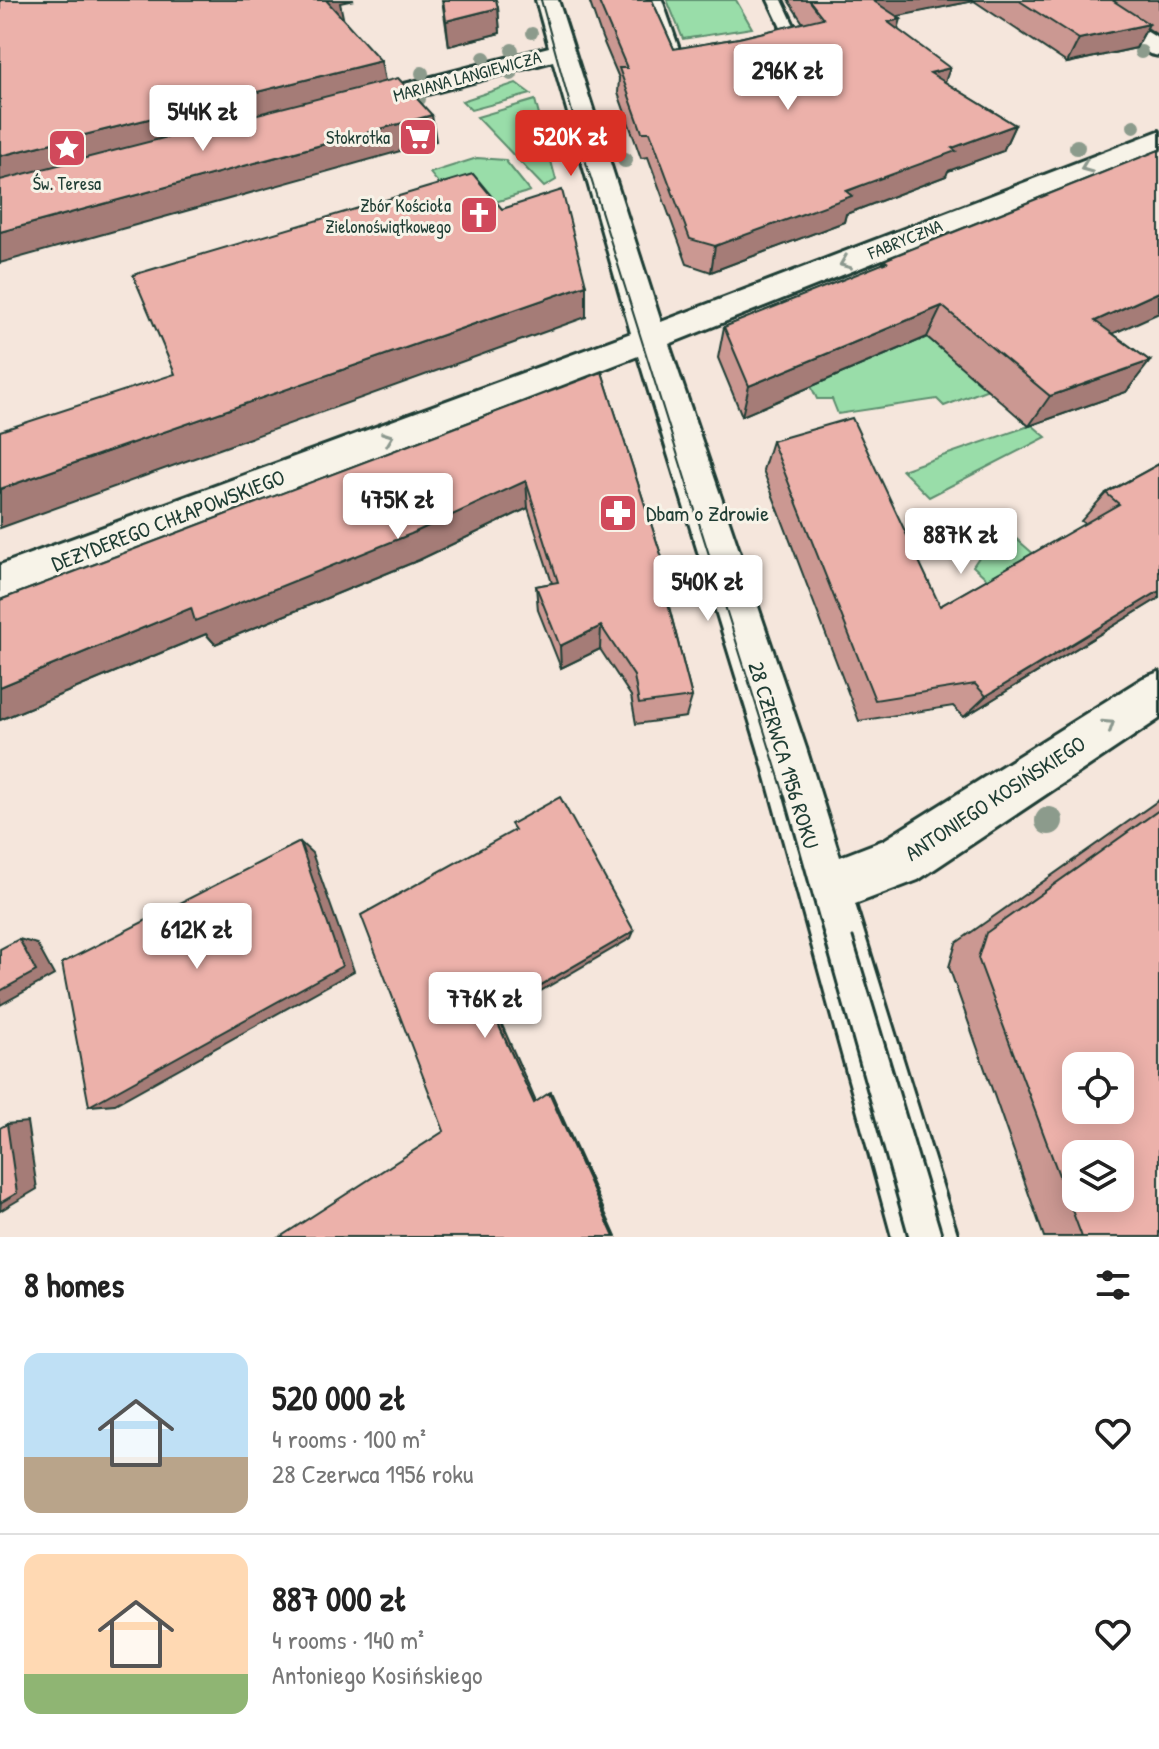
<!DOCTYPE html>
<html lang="en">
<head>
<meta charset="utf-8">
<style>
	body { margin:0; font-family:"Patrick Hand",sans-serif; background:#f2f2f2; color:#222; height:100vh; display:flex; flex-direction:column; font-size:30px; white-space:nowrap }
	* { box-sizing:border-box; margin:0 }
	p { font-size:26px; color:#767676 }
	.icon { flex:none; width:44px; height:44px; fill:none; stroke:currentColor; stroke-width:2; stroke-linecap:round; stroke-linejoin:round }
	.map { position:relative; height:1237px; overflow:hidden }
	.drawer { display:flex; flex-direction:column; background:#fff; flex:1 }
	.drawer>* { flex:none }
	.tools { position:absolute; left:1062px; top:1052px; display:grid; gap:16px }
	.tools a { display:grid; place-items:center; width:72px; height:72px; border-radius:16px; background:#fff; box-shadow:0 4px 20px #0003; font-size:40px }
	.price { position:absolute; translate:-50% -68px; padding:0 18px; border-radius:8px; background:#fff; color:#222; font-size:26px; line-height:52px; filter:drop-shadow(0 2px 4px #0008) }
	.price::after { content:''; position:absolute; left:50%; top:48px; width:24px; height:18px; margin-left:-12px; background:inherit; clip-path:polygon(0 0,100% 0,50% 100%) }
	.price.selected { background:#d93025; color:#fff }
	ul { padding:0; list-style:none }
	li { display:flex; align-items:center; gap:24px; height:200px; padding:0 24px }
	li+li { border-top:2px solid #e0e0e0 }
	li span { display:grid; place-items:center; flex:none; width:224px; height:160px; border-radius:16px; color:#555 }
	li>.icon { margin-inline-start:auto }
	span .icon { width:96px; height:96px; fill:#fffc; stroke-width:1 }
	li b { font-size:34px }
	h2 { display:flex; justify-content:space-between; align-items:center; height:96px; padding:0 24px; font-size:34px }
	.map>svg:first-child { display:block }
	.green { fill:#99dda9; stroke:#5c8d6e; stroke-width:2 }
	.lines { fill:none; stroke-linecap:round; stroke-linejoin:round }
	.service-casing { stroke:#1f3d34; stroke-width:6 }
	.minor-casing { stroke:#1f3d34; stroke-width:6 }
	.service { fill:#f7f3e8; fill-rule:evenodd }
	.minor { fill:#f7f3e8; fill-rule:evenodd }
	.tram-far1 { stroke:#1f3d34; stroke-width:2 }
	.tram { stroke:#1f3d34; stroke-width:3 }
	.tree { fill:#8c9b8c }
	.wall { fill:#cb9892; stroke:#1f3d34; stroke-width:2 }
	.shaded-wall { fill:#a57c77; stroke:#1f3d34; stroke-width:2 }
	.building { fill:#ecb1aa; stroke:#1f3d34; stroke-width:2; fill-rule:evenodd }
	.oneway { stroke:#8b988e }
	.labels { text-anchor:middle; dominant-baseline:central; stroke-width:6; stroke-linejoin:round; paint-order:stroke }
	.far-street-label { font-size:18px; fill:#1f3d34; stroke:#f7f3e8 }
	.far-poi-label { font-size:18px; fill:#1f3d34; stroke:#f7f3e8; text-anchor:end }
	.poi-label { font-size:22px; fill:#1f3d34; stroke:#f7f3e8; text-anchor:start }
	.street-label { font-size:22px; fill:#1f3d34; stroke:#f7f3e8 }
</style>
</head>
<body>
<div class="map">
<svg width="1159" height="1237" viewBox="0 0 1159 1237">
	<rect width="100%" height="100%" fill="#f5e6dc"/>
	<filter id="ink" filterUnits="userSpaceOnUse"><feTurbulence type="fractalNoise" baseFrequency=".0125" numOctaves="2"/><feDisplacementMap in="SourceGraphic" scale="16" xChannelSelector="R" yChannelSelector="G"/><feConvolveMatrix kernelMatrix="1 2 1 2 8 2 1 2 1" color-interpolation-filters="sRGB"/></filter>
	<g filter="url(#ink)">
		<path class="green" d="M667,0H736L752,28L683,39Z
			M516,83L531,94L471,110L462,101Z
			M535,100L556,180L544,187L477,117Z
			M477,158L505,160L530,191C482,206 465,218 430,173Z
			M927,337L979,380L1056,363L944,406L937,399L838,414L832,399H817L811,386Z
			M1032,425L1046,437L929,497L902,470Z
			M1013,536L1043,562L997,588L973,566L984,550Z"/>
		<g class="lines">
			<defs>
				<path id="service" d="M648,0H662L679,49L677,52L672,53L665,49Z
					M768,0H782L799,36L769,49L764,48V42L784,34Z"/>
				<path id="minor" d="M536,0H558L661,322L1159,131V149L669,344L806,748L840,857L884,840L1143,678L1159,672V719L918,880L855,904L958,1237H892L758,748L638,356L0,601V565L631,333L553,61L351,114L342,112L338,106L342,100L549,47Z
					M1068,0H1095L1159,39V56L1150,54Z"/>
			</defs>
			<use href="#service" class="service-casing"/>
			<use href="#minor" class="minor-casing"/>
			<use href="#service" class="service"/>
			<use href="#minor" class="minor"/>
			<path class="tram-far1" d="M541,0L587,166L785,797"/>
			<path class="tram" d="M784,795L908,1237
				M853,937L943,1237"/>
		</g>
		<g class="tree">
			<circle cx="532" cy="33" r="6"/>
			<circle cx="512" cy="50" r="7"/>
			<circle cx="1141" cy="52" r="7"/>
			<circle cx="484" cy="58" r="7"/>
			<circle cx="422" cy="73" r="7"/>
			<circle cx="511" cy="74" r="7"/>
			<circle cx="419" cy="99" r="7"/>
			<circle cx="612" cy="120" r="7"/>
			<circle cx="1134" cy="126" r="7"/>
			<circle cx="1077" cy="147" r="8"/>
			<circle cx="625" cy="160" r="8"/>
			<circle cx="1049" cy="821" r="14"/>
		</g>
		<path class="wall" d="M442,0H496L498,8L500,33L449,46Z
			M589,0H652L674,49L739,38L803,23L788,0H1159V36L1147,28L1136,48L1067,63L974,1L896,16L898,30L945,82L1015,125L1003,151L948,171L946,176L846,214L844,222L711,272L687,264L648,157L641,158L618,93L619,78L602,38Z
			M884,260L1113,334L1150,361L1126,392L1029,426L927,337L742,416L718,358L724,327L882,265Z
			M602,372L664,564L662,579L692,697L686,717L636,724L631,696L600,649L561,668L538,610L536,586L552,583L528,508L419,560L215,644L206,634L0,720V600Z
			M772,441L940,606L1085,524L1081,521L1106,493L1159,464V598L964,717L953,706L859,721L763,470Z
			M1159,800V1237H1044L949,967L956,943Z"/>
		<path class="shaded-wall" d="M325,0H354L340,3L344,22Z
			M870,0H974V1L864,23Z
			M498,8L500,33L449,46L446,21Z
			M901,19L894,44L888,22Z
			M1149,24L1136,48L1067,63L1079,39Z
			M381,61L386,86L0,187V156Z
			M950,68L941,93L930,73Z
			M432,115L436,141L0,263V232Z
			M1015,125L1003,151L948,171L946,176L846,214L844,222L711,272L715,246L952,148Z
			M586,285V317L0,528V489Z
			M1159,292V313L1074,351L1095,321Z
			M942,306L927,337L742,416L749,386Z
			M1150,361L1126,392L1029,426L1050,396Z
			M526,481L528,508L419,560L215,644L206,634L0,720V687L191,608Z
			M1159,591V598L964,717L986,696Z
			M601,626L600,649L561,668L560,646Z
			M300,842L312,853L354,971L115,1104L89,1106Z
			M634,931L631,938L498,1016L536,1102L534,1103L493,1013Z
			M19,939L37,944L54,975L0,1005V991Z
			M551,1092L616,1237H614L549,1093Z
			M27,1122L37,1189L0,1211L7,1124Z"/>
		<path class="building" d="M0,0H326L381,61L0,156Z
			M443,0H496L498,8L446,21Z
			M598,0H652L674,49L739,38L823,18L809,0H872L901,19L888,22L950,68L930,73L1015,125L952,148L956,151L846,191L852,196L715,246L690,239L650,132H642L619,68H627Z
			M1018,0H1112L1149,24L1079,39Z
			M398,78L432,115L0,232V180Z
			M1159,150V292L1095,321L1150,361L1050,396L942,306L749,386L724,327L887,262L884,260Z
			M473,174L502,209L562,190L586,285L0,489V431L175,374L133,275Z
			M602,372L664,564L658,565L692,697L639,704L634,676L601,626L560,646L536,586L558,582L526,481L411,534L195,621L191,608L0,687V600Z
			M852,418L940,606L1119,504L1106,493L1159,464V591L986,696L975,684L875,700L772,441Z
			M560,797L634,931L493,1013L534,1103L549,1093L614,1237H280L444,1131L361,915L515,830L511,824Z
			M1159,810V1237H1082L978,958L986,933ZM1076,1066H1120V1110H1076ZM1076,1154H1120V1198H1076Z
			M300,842L342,966L89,1106L62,963Z
			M19,939L36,971L0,991V949Z
			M7,1124L17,1193L0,1203V1128Z"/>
		<defs><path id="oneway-chevron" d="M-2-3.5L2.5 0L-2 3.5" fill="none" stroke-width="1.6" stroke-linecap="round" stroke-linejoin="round" transform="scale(2)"/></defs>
		<g class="oneway">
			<use href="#oneway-chevron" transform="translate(1086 167) rotate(158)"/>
			<use href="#oneway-chevron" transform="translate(845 263) rotate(158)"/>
			<use href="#oneway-chevron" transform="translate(388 438) rotate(-21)"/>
			<use href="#oneway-chevron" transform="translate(1109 725) rotate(-33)"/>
		</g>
	</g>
	<defs>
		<symbol id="supermarket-square" viewBox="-11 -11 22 22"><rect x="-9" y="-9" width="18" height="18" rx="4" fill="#d1495b" stroke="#f7f3e8"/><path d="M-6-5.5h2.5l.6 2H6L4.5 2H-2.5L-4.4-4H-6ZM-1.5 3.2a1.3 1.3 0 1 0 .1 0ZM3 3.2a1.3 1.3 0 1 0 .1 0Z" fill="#fff"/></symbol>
		<symbol id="sight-square" viewBox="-11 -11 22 22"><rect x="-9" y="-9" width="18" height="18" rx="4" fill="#d1495b" stroke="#f7f3e8"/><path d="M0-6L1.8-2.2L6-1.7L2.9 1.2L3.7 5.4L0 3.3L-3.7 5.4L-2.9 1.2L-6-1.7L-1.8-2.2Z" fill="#fff"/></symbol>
		<symbol id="church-square" viewBox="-11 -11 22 22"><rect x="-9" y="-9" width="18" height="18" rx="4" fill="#d1495b" stroke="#f7f3e8"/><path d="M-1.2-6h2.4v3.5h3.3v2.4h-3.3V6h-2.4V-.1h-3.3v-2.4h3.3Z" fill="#fff"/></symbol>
		<symbol id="pharmacy-square" viewBox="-11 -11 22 22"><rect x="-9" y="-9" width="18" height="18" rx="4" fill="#d1495b" stroke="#f7f3e8"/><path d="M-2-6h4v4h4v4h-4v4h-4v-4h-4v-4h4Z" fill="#fff"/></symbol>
	</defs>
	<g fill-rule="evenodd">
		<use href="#supermarket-square" x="396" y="115" width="44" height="44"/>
		<use href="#sight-square" x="45" y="126" width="44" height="44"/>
		<use href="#church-square" x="457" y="193" width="44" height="44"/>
		<use href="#pharmacy-square" x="596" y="491" width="44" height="44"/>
	</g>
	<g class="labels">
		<g class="far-street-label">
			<text transform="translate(467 76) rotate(-15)">MARIANA LANGIEWICZA</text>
			<text transform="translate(905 239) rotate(-22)">FABRYCZNA</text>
		</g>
		<g class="far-poi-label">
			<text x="390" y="137">Stokrotka</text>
			<text x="67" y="183" text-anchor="middle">Św. Teresa</text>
			<text x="451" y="205">Zbór Kościoła<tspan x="451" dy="21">Zielonoświątkowego</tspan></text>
		</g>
		<g class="poi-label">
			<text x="646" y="513">Dbam o Zdrowie</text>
		</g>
		<g class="street-label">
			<text transform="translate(168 520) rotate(-21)">DEZYDEREGO CHŁAPOWSKIEGO</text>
			<text transform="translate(784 755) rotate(73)">28 CZERWCA 1956 ROKU</text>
			<text transform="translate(995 798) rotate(-33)">ANTONIEGO KOSIŃSKIEGO</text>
		</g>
	</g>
</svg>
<div class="tools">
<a><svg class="icon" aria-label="locate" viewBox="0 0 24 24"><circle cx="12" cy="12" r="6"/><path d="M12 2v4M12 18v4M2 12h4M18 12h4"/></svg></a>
<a><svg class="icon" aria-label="layers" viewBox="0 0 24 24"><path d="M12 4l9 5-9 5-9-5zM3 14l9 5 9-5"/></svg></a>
</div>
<b class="price" style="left:788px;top:112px">296K zł</b>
<b class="price" style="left:203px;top:153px">544K zł</b>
<b class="price selected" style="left:571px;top:178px">520K zł</b>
<b class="price" style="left:398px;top:541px">475K zł</b>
<b class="price" style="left:961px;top:576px">887K zł</b>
<b class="price" style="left:708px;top:623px">540K zł</b>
<b class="price" style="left:197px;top:971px">612K zł</b>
<b class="price" style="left:485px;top:1040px">776K zł</b>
</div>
<section class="drawer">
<h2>8 homes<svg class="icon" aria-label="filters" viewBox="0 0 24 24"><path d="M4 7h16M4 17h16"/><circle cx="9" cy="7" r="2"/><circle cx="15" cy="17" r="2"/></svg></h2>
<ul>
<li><span style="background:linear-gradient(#bfe0f5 65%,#b9a48a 0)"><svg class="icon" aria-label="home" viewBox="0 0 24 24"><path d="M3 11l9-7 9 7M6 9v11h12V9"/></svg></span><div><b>520 000 zł</b><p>4 rooms · 100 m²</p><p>28 Czerwca 1956 roku</p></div><svg class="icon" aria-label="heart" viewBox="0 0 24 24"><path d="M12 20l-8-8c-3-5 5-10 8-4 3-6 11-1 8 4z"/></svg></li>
<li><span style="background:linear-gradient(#ffd9b3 75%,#8fb573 0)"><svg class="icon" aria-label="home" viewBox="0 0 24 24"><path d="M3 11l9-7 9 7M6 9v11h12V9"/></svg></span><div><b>887 000 zł</b><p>4 rooms · 140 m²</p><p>Antoniego Kosińskiego</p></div><svg class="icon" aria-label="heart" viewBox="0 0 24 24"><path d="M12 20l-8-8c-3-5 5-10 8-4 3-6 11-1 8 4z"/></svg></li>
</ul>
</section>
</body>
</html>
